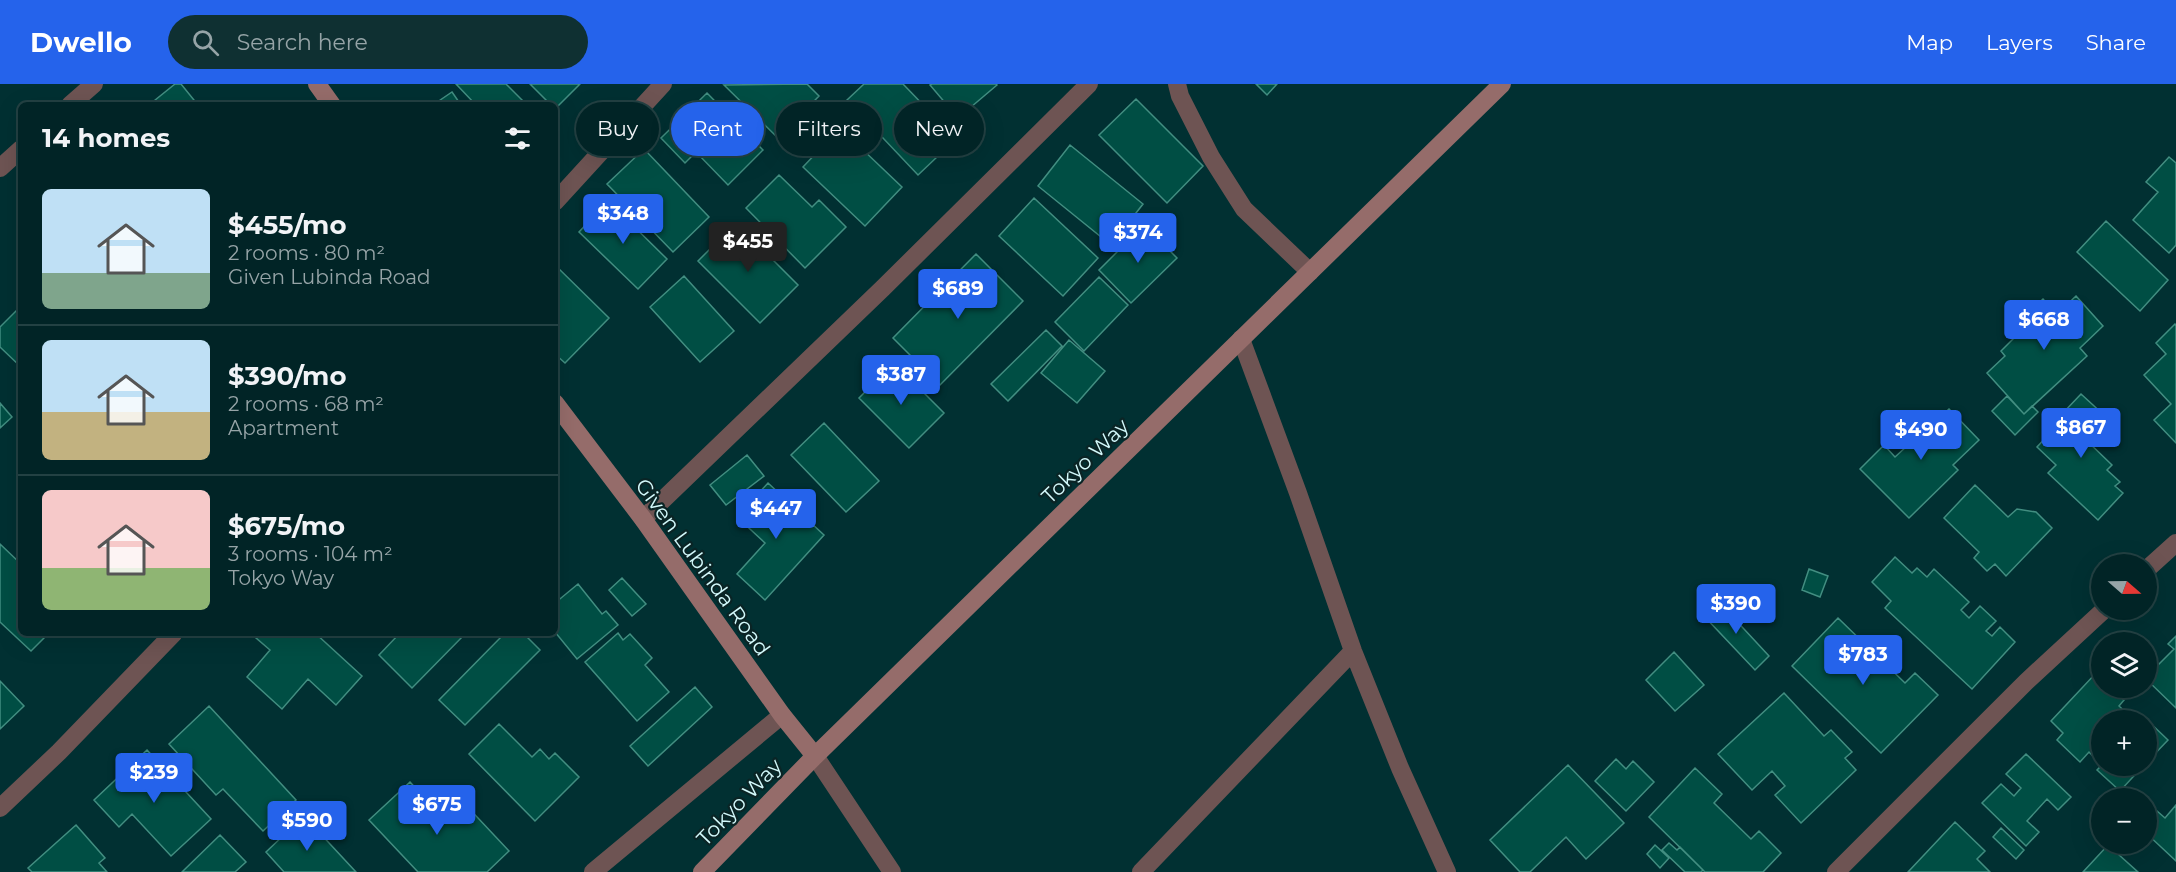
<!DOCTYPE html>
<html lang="en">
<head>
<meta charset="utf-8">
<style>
	body { margin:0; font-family:Montserrat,sans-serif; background:#0f3032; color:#f1f3f6; height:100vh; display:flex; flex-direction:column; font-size:22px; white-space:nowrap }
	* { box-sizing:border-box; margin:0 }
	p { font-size:20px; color:#96a4a7 }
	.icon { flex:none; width:33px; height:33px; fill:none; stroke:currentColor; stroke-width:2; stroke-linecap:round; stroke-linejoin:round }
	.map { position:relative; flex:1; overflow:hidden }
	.details { position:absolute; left:18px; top:18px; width:540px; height:534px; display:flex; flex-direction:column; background:#012426; border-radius:9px; box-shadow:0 6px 24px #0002,0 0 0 2px #234143 }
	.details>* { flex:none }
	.guide { position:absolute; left:576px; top:18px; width:570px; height:54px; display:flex; gap:12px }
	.needle { width:39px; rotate:110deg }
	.tools { position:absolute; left:2091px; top:470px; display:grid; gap:12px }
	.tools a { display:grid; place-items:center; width:66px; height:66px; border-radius:50%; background:#012426; box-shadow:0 6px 24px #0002,0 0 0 2px #234143; font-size:30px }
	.price { position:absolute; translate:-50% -51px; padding:0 14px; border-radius:6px; background:#2563eb; color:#fff; font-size:20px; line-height:39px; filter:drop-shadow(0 2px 3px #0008) }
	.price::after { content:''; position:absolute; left:50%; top:36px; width:18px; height:14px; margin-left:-9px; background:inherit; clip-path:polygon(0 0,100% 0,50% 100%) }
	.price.selected { background:#222; color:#fff }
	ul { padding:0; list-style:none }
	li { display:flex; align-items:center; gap:18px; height:150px; padding:0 24px }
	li+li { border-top:2px solid #234143 }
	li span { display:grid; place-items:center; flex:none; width:168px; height:120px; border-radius:9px; color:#555 }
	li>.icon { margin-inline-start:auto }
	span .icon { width:72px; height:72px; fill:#fffc; stroke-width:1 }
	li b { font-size:26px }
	h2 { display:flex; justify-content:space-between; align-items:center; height:72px; padding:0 24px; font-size:26px }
	.chip { padding:0 21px; border-radius:27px; background:#012426; box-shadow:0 6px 24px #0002,0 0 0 2px #234143; font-size:21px; line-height:54px }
	.chip.selected { background:#2563eb; color:#fff }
	header { display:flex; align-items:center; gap:36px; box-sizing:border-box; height:84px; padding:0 30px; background:#2563eb; color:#fff }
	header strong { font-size:28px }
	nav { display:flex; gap:33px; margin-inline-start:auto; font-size:21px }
	.search { width:420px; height:54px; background:#0f3032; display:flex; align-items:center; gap:15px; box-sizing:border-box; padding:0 21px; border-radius:33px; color:#96a4a7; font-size:22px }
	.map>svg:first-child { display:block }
	.building { fill:#004e44; stroke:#428e81; stroke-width:1.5 }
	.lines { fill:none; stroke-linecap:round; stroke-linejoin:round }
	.street { stroke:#6e5453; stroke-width:18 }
	.secondary { stroke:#956c6a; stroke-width:18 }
	.labels { text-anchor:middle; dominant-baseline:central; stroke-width:4.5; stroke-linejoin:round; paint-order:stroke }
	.street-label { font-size:21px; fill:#d3f9fb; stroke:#0a2425 }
</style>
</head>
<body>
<header>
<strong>Dwello</strong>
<div class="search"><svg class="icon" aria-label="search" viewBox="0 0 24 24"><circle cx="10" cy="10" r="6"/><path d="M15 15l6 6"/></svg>Search here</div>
<nav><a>Map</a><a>Layers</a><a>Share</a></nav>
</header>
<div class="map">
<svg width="2176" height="788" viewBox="0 0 2176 788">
	<rect width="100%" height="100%" fill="#013032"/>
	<path class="building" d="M175,0H181L198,21H149Z
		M456,0H506L527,21H476Z
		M530,0H580L555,25V21H551Z
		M807,0L819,12L778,54L724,1Z
		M864,0H903L956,55L918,91L847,16Z
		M932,0H996L997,1L958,34L930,1Z
		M1256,0H1277L1267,11Z
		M452,8L461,21H433Z
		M707,9L763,66L728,101L696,68L685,79L661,54Z
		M1136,15L1203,82L1167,119L1099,51Z
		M840,44L902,103L865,142L803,83Z
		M1070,61L1143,120L1111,161L1038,102Z
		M644,65L709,133L673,168L607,100Z
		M2169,73L2176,79V161L2169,169L2133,136L2158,108L2146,98Z
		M779,91L812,123L819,116L846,143L805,184L746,124Z
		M1034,114L1098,174L1063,212L999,152Z
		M608,117L667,175L638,205L579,148Z
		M2106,137L2168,196L2140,227L2077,168Z
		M736,139L798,201L760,239L698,177Z
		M1144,141L1177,174L1131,219L1099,186Z
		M976,170L1023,217L940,301L893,254Z
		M555,181L609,234L565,279L555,270Z
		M684,192L734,247L700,278L650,223Z
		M1099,193L1128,221L1084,267L1055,238Z
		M2076,212L2103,242L2080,264L2087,272L2024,330L1987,289L2005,272L2001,267L2016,252L2010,246L2043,215L2057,230Z
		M21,222V283L0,263V243Z
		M2175,240L2176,242V359L2154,336L2171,320L2144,291L2166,270L2156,259Z
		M1046,246L1062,262L1008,317L991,300Z
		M1069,256L1105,287L1077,319L1041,289Z
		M894,279L944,329L909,364L859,314Z
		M2081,310L2105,332L2084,354L2112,381L2107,386L2120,398L2115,402L2123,409L2098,436L2048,389L2056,381L2037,363L2065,333L2062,330Z
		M2007,312L2024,330L2032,322L2038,328L2015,351L1992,327Z
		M0,319L12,333L0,344Z
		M1949,325L1979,356L1953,381L1958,386L1909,434L1860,385L1884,361L1895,373L1907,362L1896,351L1916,332L1922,339L1929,331L1935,338Z
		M824,339L879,397L846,428L791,371Z
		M747,371L764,392L726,421L710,401Z
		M768,399L824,451L765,516L737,490L765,459L737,433Z
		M1975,401L2008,433L2017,425L2036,428L2052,444L2006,492L1995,480L1987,487L1974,474L1979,468L1944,434Z
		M0,460L21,480V549H49L31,567L0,538Z
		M1895,473L1912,489L1917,484L1927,493L1934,485L1969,518L1961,526L1969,534L1980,522L1996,537L1986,547L1992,552L2000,543L2015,558L1972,605L1885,524L1891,517L1872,498Z
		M1809,485L1828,492L1820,513L1802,506Z
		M622,494L646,520L632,532L609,506Z
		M578,500L602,530L606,527L618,541L577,575L555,548V519Z
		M1718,517L1769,572L1755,586L1703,531Z
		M1838,534L1905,599L1915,589L1938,611L1881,669L1792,582Z
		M259,549H315L362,592L336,621L308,595L282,625L247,593L270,566L255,553Z
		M400,549H466L412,604L379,571Z
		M505,549H523L540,566L465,641L439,616Z
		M618,549L623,556L630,550L652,574L645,581L669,608L637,637L585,578Z
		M2176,552V624L2146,595V593L2174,565L2168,560Z
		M1674,568L1704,601L1675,627L1646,596Z
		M2096,589L2102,595V603H2110L2124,616L2119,622L2134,636H2102V681L2089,668L2080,678L2057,656L2063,649L2051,637Z
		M0,597L24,622L0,645Z
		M695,603L712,623L648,682L630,662Z
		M1784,609L1824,652L1831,646L1852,668L1845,674L1856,686L1801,739L1775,711L1785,702L1772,687L1752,706L1718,670Z
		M209,622L296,716L263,747L223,705L216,711L169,660Z
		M2147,636L2168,656L2146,679V636Z
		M499,640L532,673L540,665L549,675L555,669L579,693L535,737L469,670Z
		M147,666L211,735L171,772L132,730L119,743L94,716Z
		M2026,670L2071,713L2058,726L2047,715L2027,737L2039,748L2026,762L1982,719L2001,700L2014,712L2021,704L2006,690Z
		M1616,675L1626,685L1633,677L1654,698L1626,727L1595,697Z
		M1568,681L1624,739L1586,775L1566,753L1530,788H1520L1490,756Z
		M2102,681H2144L2120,707L2097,686Z
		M1695,684L1722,710L1714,719L1751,755L1759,747L1781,769L1763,788H1705L1649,733Z
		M410,698L445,736L463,718L509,767L487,788H418L369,736Z
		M2176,721V777L2146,749L2151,743L2147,739L2157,727L2165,734Z
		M304,732L356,788H284L266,768Z
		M1955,738L1985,767L1977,775L1990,788H1908Z
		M76,741L105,774L99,779L107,788H32L28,784Z
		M2001,744L2024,766L2016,775L1993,753Z
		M220,751L246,778L235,788H182Z
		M1669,759L1677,766L1680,763L1703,786L1701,788H1685L1662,766Z
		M1655,761L1669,774L1660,784L1647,770Z
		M2108,761L2138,788H2083Z"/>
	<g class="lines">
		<path class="street" d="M1177,0L1180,12L1211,73L1244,125L1310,188
			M70,21L94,0
			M0,84L21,65
			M555,118L663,0
			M1241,255L1298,409L1353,567L1400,684L1447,788
			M643,435L883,204L1089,0
			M2146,486L2176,459
			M815,672L892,788
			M0,724L59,668L174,549
			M593,788L782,631
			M1141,788L1353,567
			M1836,788L2026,598L2105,525"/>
		<path class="secondary" d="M317,0L332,21
			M555,319L643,435L782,631L815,672
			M702,788L815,672L1502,0"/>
	</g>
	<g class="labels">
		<g class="street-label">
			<text transform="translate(1085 377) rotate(-44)">Tokyo Way</text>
			<text transform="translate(703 483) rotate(54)">Given Lubinda Road</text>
			<text transform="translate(739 718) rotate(-46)">Tokyo Way</text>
		</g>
	</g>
</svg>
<div class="tools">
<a><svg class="needle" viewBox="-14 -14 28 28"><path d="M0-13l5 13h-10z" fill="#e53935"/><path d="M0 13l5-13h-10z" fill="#96a4a7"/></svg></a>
<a><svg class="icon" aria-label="layers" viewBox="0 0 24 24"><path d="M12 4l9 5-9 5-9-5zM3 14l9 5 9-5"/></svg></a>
<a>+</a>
<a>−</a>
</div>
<b class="price" style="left:623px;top:161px">$348</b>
<b class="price" style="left:1138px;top:180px">$374</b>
<b class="price selected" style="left:748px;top:189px">$455</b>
<b class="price" style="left:958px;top:236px">$689</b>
<b class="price" style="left:2044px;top:267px">$668</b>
<b class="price" style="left:901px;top:322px">$387</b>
<b class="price" style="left:2081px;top:375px">$867</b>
<b class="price" style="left:1921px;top:377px">$490</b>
<b class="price" style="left:776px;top:456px">$447</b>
<b class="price" style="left:1736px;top:551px">$390</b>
<b class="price" style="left:1863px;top:602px">$783</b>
<b class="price" style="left:154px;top:720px">$239</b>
<b class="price" style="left:437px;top:752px">$675</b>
<b class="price" style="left:307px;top:768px">$590</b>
<div class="guide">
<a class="chip">Buy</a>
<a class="chip selected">Rent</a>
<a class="chip">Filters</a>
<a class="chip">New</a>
</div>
<section class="details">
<h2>14 homes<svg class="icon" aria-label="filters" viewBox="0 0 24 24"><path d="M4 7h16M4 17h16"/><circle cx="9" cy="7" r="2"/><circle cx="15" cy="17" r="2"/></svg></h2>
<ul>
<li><span style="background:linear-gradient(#bfe0f5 70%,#7fa58c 0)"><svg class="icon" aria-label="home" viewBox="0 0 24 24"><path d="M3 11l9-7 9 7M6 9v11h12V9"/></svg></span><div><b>$455/mo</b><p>2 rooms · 80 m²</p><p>Given Lubinda Road</p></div></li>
<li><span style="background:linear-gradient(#bfe0f5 60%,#c2b280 0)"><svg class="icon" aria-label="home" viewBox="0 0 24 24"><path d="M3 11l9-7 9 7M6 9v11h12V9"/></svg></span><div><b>$390/mo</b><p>2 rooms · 68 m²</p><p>Apartment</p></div></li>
<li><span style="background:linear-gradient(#f6c9c9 65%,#8fb573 0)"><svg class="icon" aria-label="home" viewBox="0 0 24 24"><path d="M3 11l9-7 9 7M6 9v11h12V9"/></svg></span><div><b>$675/mo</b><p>3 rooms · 104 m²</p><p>Tokyo Way</p></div></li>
</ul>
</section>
</div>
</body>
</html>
